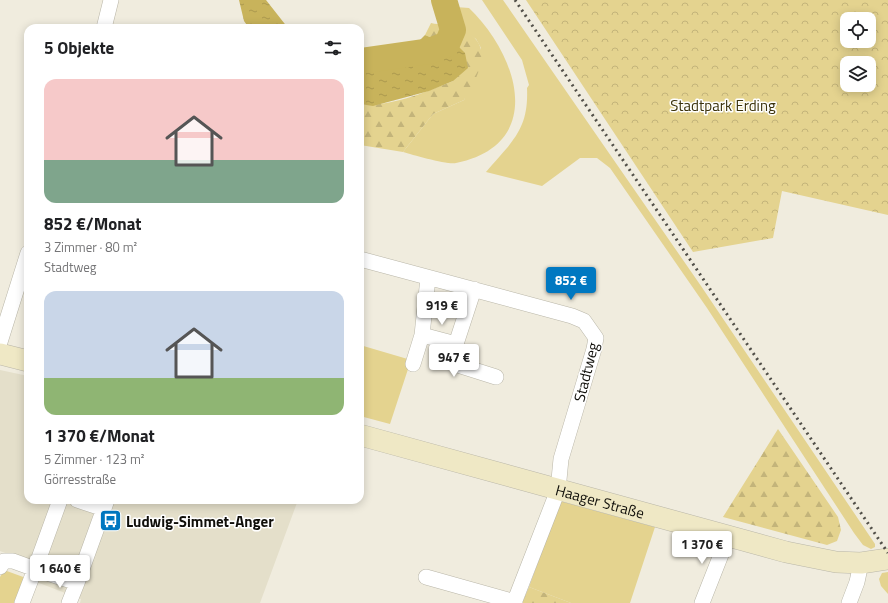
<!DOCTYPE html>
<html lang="de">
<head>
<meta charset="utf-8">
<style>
	body { margin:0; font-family:"Titillium Web",sans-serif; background:#f6f6f6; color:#202124; height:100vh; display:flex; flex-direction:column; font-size:15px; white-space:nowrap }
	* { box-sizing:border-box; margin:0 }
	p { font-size:13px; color:#757577 }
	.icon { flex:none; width:22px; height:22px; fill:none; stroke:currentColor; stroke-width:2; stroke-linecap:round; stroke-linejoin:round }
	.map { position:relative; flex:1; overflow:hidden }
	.sheet { position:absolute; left:24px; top:24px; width:340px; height:480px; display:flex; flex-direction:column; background:#fff; border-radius:12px; box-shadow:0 2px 10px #0003 }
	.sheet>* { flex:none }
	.buttons { position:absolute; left:840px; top:12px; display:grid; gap:8px }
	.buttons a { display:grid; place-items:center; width:36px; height:36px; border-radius:8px; background:#fff; box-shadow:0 2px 10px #0003; font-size:20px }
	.price { position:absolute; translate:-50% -34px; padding:0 9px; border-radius:4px; background:#fff; color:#222; font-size:13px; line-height:26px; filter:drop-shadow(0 1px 2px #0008) }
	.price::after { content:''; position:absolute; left:50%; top:24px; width:12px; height:9px; margin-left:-6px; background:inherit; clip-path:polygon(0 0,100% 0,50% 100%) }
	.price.active { background:#0078c1; color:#fff }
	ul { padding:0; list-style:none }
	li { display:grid; align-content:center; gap:8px; height:212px; padding:0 20px }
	li span { display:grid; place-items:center; height:124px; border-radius:12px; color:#555 }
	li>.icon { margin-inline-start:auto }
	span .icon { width:72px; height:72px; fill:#fffc; stroke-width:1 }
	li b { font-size:17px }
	h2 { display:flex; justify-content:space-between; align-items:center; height:48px; padding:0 20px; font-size:17px }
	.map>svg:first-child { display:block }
	.built { fill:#e4dfca }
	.grass { fill:#e4d38f }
	.forest { fill:url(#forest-firs) }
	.park { fill:url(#park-crowns); fill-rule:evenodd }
	.water { fill:url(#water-ripples) }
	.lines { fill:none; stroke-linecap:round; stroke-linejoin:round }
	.river { stroke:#c8b35b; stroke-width:26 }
	.street-casing { stroke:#b9b6a8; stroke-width:16 }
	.secondary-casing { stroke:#b9b6a8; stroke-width:22 }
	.street { stroke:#fff; stroke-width:15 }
	.secondary { stroke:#efe8c5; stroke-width:21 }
	.rail { stroke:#514f48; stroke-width:3; stroke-dasharray:2 4; stroke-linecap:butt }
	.labels { text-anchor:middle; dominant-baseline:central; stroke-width:3; stroke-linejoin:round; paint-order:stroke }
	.park-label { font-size:15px; fill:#3b320b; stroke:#fff }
	.street-label { font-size:15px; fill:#100f0a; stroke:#fff }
	.poi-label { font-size:15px; font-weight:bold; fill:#100f0a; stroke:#fff; text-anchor:start }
</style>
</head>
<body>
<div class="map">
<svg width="888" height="603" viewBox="0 0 888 603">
	<defs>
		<pattern id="forest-firs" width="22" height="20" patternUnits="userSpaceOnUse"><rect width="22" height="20" fill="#e4d38f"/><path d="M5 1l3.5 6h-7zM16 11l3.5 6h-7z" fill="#c3b47a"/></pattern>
		<pattern id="park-crowns" width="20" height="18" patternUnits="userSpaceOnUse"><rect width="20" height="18" fill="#e4d38f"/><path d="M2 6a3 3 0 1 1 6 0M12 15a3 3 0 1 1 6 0" fill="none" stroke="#c3b47a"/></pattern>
		<pattern id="water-ripples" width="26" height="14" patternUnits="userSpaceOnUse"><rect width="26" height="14" fill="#c8b35b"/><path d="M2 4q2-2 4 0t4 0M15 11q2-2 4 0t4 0" fill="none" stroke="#ab994e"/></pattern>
	</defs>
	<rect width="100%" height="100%" fill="#f0ecde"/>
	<path class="built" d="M0,370L28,376V500H298L260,603H80L81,599L26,578L31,563L0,551Z"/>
	<path class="grass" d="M482,0H503L701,286L875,544V547L871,549L863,545L854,533L707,308L610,168L597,158H580L542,186L486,172C511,142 529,131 527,88L529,85L522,60Z
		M456,7L469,8C518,55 547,144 456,163C448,165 413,155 403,152L433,114L464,100L481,48L476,39L461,29L452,12Z
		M360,345L411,360L390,424L360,416Z
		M560,501L655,527L630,603H571L529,587Z
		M4,570L26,578L16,603H0V577Z
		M888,572V594L881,586L879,579L882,573Z"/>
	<path class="forest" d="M431,23C440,25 451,24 459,28C497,43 479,75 464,100L433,114L403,152L360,145V104C388,108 426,92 453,81L457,45L447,44L425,35Z
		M778,429L838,517L841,530L837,541L827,545L723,517Z
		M529,587L571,603H522Z"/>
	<path class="park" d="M526,0H888V215L782,191L773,238L693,252ZM847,19H869V41H847ZM847,63H869V85H847Z"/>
	<path class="water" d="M239,0H266L288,28H249L244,21Z
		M425,35L447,44L457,45L465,53L468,68L453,81L429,91L373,106L360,104V54L417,43Z"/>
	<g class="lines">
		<path class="river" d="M360,61L430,51L447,44L453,30L444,0"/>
		<defs>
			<path id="street" d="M104,28L111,0
				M360,259L572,316L584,321L596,338L594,349L561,459L558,490L514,603
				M428,278L422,335L456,344L474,289
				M0,342L28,253
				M456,344L455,359L458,365L496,377
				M413,364L422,335
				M60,500L35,569L77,583L107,500
				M77,500L104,509
				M0,567L4,561H13L35,569L22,603
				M426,577L515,602
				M69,603L77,583
				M702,603L728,537
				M849,603L857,582L861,563"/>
			<g id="secondary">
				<path d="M0,354L28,361"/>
				<path id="s1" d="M360,435L786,552L836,562L861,563L888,559"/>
			</g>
		</defs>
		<use href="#street" class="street-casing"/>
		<use href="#secondary" class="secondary-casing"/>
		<use href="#street" class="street"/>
		<use href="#secondary" class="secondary"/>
		<path class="rail" d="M515,0L888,553"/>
	</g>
	<defs>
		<symbol id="bus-square" viewBox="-11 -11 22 22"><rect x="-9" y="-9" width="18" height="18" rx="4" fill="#0078c1" stroke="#fff"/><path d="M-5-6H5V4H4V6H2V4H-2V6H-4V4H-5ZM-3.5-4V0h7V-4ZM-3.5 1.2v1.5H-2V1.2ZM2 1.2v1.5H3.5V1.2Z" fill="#fff"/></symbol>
	</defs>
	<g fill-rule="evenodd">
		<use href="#bus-square" x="98" y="508" width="25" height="25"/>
	</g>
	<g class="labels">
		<g class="park-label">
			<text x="723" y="105">Stadtpark Erding</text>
		</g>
		<g class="street-label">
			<text transform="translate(586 372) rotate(-76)">Stadtweg</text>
			<text stroke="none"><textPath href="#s1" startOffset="249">Haager Straße</textPath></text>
		</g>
		<g class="poi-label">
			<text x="126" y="521">Ludwig-Simmet-Anger</text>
		</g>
	</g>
</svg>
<div class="buttons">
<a><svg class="icon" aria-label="locate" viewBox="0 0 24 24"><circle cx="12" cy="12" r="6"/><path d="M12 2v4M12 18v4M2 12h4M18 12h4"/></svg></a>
<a><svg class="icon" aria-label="layers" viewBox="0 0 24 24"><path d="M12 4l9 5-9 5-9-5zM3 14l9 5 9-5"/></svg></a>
</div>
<b class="price active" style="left:571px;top:301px">852 €</b>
<b class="price" style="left:442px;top:326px">919 €</b>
<b class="price" style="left:454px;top:378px">947 €</b>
<b class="price" style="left:702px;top:565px">1 370 €</b>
<b class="price" style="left:60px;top:589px">1 640 €</b>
<section class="sheet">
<h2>5 Objekte<svg class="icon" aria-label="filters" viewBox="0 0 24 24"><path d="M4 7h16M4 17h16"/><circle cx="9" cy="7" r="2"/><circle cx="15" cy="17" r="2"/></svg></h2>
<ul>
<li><span style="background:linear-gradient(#f6c9c9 65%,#7fa58c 0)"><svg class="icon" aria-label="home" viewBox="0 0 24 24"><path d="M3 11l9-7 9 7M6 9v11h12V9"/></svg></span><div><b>852 €/Monat</b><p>3 Zimmer · 80 m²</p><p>Stadtweg</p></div></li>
<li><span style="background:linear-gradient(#c9d6e8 70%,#8fb573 0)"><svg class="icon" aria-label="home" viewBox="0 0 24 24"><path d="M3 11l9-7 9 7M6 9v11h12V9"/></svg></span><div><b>1 370 €/Monat</b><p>5 Zimmer · 123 m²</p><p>Görresstraße</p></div></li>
</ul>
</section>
</div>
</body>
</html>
